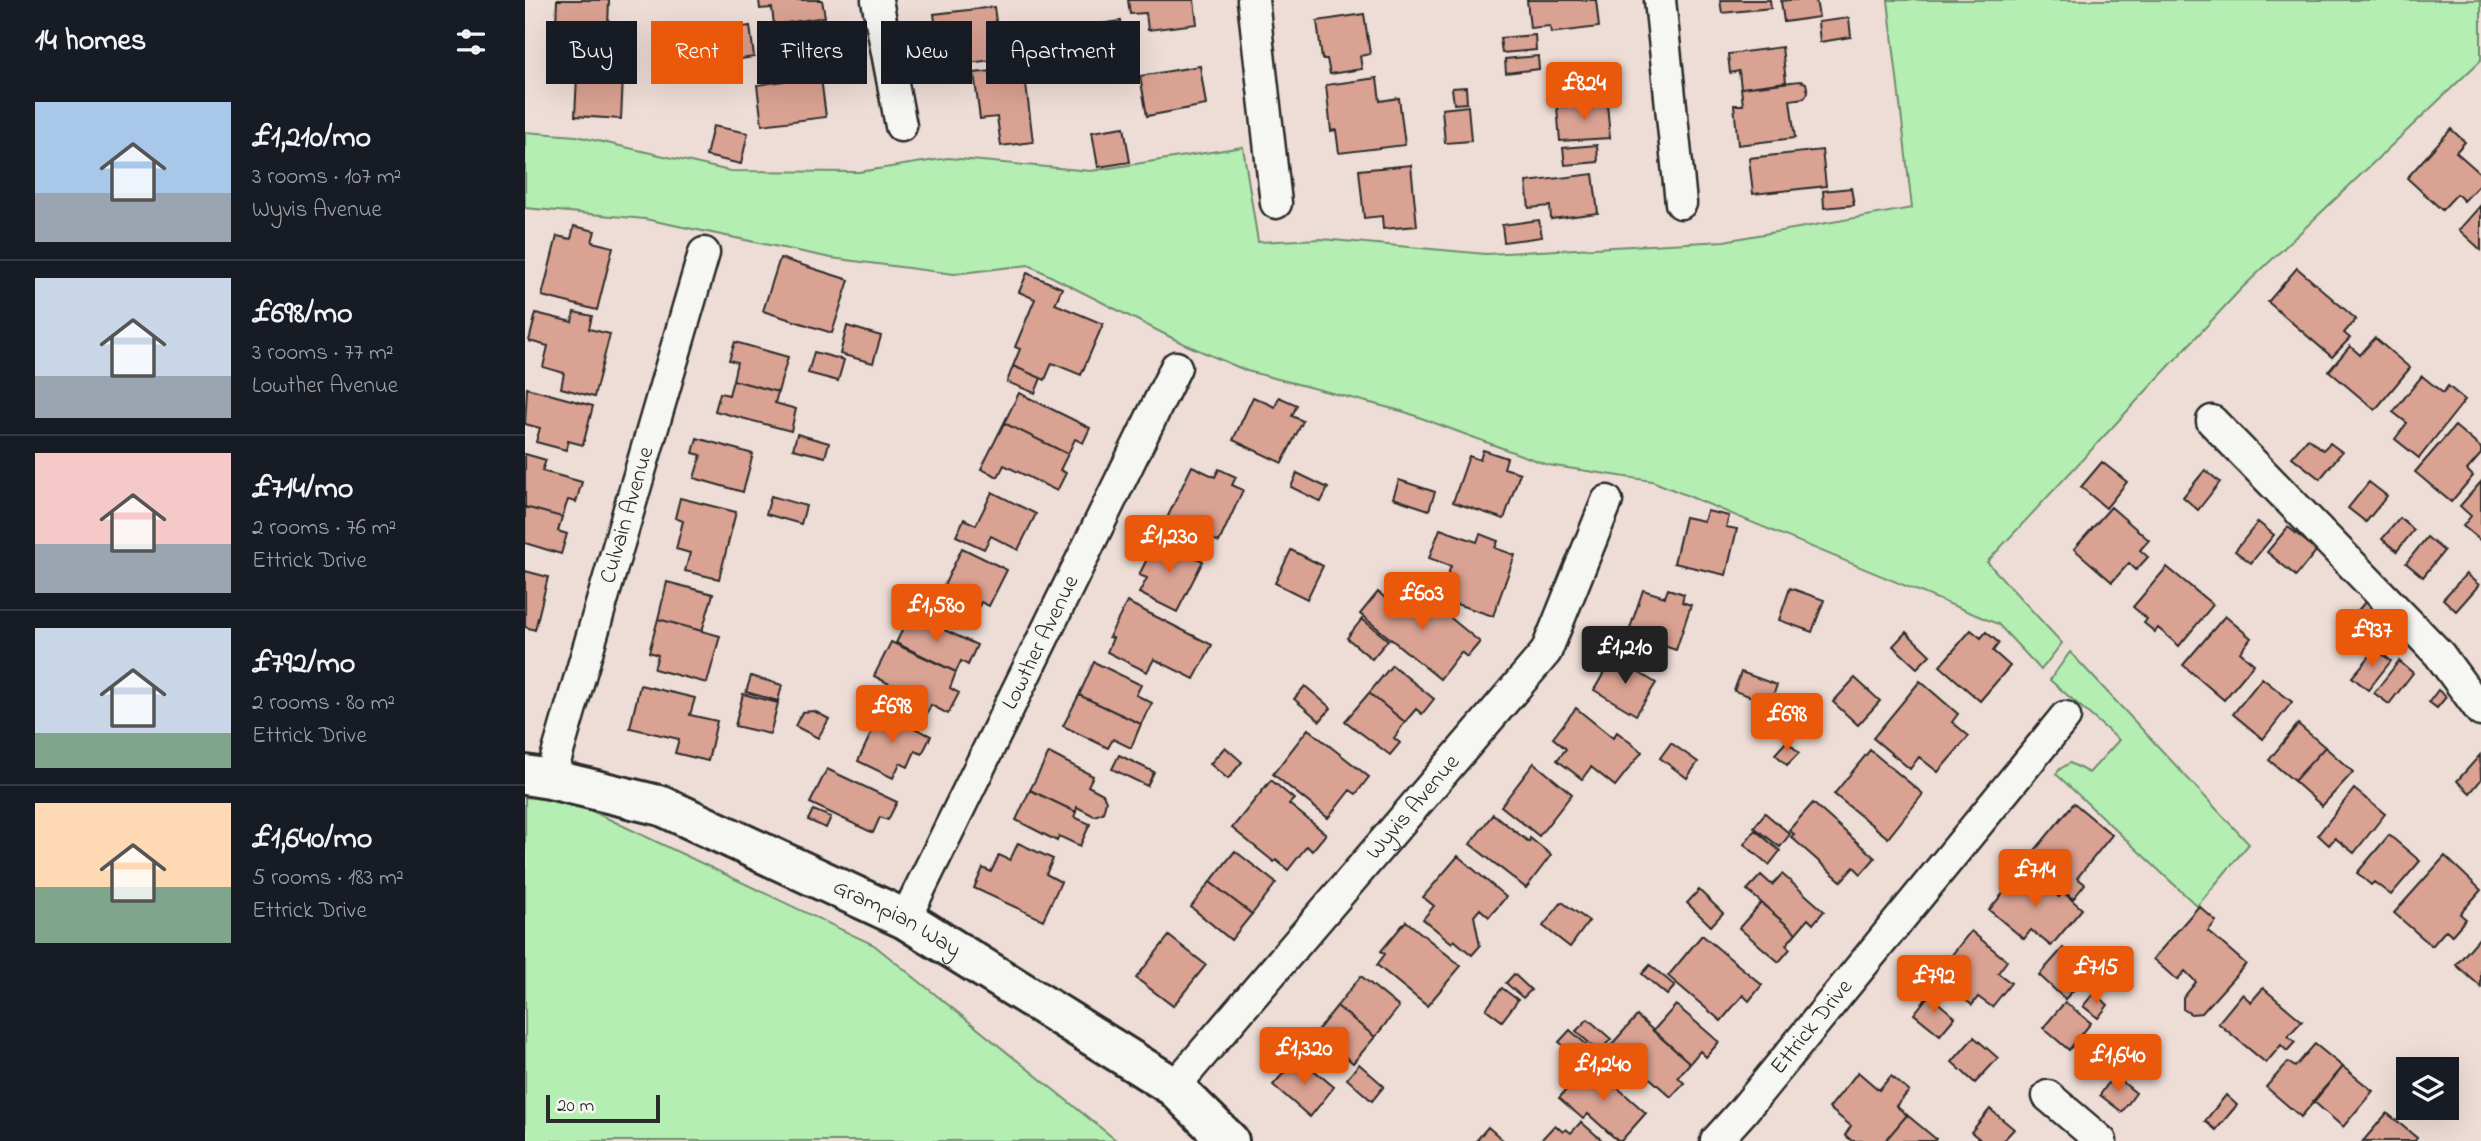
<!DOCTYPE html>
<html lang="en">
<head>
<meta charset="utf-8">
<style>
	body { margin:0; font-family:"Indie Flower",sans-serif; background:#20242c; color:#f1f3f6; height:100vh; display:flex; flex-direction:column; font-size:26px; white-space:nowrap }
	* { box-sizing:border-box; margin:0 }
	p { font-size:23px; color:#9ea1a6 }
	.icon { flex:none; width:38px; height:38px; fill:none; stroke:currentColor; stroke-width:2; stroke-linecap:round; stroke-linejoin:round }
	.map { position:relative; flex:1; overflow:hidden }
	.drawer { display:flex; flex-direction:column; background:#171b24; width:525px }
	.drawer>* { flex:none }
	.banner { position:absolute; left:21px; top:21px; width:665px; height:63px; display:flex; gap:14px }
	.controls { position:absolute; left:1871px; top:1057px; display:grid; gap:14px }
	.controls a { display:grid; place-items:center; width:63px; height:63px; border-radius:0px; background:#171b24; box-shadow:0 7px 28px #0002; font-size:35px }
	.scale { position:absolute; left:21px; bottom:18px; width:114px; box-sizing:border-box; padding-left:7px; border:4px solid #2b2b2b; border-top:0; font-size:19px; line-height:24px; white-space:nowrap; color:#2b2b2b; -webkit-text-stroke:5px #f6f6f2; paint-order:stroke }
	.price { position:absolute; translate:-50% -60px; padding:0 16px; border-radius:7px; background:#ea580c; color:#fff; font-size:23px; line-height:46px; filter:drop-shadow(0 2px 4px #0008) }
	.price::after { content:''; position:absolute; left:50%; top:42px; width:21px; height:16px; margin-left:-10px; background:inherit; clip-path:polygon(0 0,100% 0,50% 100%) }
	.price.active { background:#222; color:#fff }
	ul { padding:0; list-style:none }
	li { display:flex; align-items:center; gap:21px; height:175px; padding:0 35px }
	li+li { border-top:2px solid #363941 }
	li span { display:grid; place-items:center; flex:none; width:196px; height:140px; border-radius:0px; color:#555 }
	li>.icon { margin-inline-start:auto }
	span .icon { width:84px; height:84px; fill:#fffc; stroke-width:1 }
	li b { font-size:30px }
	h2 { display:flex; justify-content:space-between; align-items:center; height:84px; padding:0 35px; font-size:30px }
	.chip { padding:0 24px; border-radius:0px; background:#171b24; box-shadow:0 7px 28px #0002; font-size:24px; line-height:63px }
	.chip.active { background:#ea580c; color:#fff }
	main { display:flex; flex:1; min-height:0 }
	.map>svg:first-child { display:block }
	.green { fill:#b4eeb2; stroke:#708c6e; stroke-width:2 }
	.building { fill:#daa293; stroke:#2b2b2b; stroke-width:2 }
	.lines { fill:none; stroke-linecap:round; stroke-linejoin:round }
	.minor-casing { stroke:#2b2b2b; stroke-width:35 }
	.tertiary-casing { stroke:#2b2b2b; stroke-width:44 }
	.minor { stroke:#f6f6f2; stroke-width:30 }
	.tertiary { stroke:#f6f6f2; stroke-width:38 }
	.labels { text-anchor:middle; dominant-baseline:central; stroke-width:7; stroke-linejoin:round; paint-order:stroke }
	.street-label { font-size:23px; fill:#2b2b2b; stroke:#f6f6f2 }
</style>
</head>
<body>
<main>
<section class="drawer">
<h2>14 homes<svg class="icon" aria-label="filters" viewBox="0 0 24 24"><path d="M4 7h16M4 17h16"/><circle cx="9" cy="7" r="2"/><circle cx="15" cy="17" r="2"/></svg></h2>
<ul>
<li><span style="background:linear-gradient(#a9c7e8 65%,#9aa5b1 0)"><svg class="icon" aria-label="home" viewBox="0 0 24 24"><path d="M3 11l9-7 9 7M6 9v11h12V9"/></svg></span><div><b>£1,210/mo</b><p>3 rooms · 107 m²</p><p>Wyvis Avenue</p></div></li>
<li><span style="background:linear-gradient(#c9d6e8 70%,#9aa5b1 0)"><svg class="icon" aria-label="home" viewBox="0 0 24 24"><path d="M3 11l9-7 9 7M6 9v11h12V9"/></svg></span><div><b>£698/mo</b><p>3 rooms · 77 m²</p><p>Lowther Avenue</p></div></li>
<li><span style="background:linear-gradient(#f6c9c9 65%,#9aa5b1 0)"><svg class="icon" aria-label="home" viewBox="0 0 24 24"><path d="M3 11l9-7 9 7M6 9v11h12V9"/></svg></span><div><b>£714/mo</b><p>2 rooms · 76 m²</p><p>Ettrick Drive</p></div></li>
<li><span style="background:linear-gradient(#c9d6e8 75%,#7fa58c 0)"><svg class="icon" aria-label="home" viewBox="0 0 24 24"><path d="M3 11l9-7 9 7M6 9v11h12V9"/></svg></span><div><b>£792/mo</b><p>2 rooms · 80 m²</p><p>Ettrick Drive</p></div></li>
<li><span style="background:linear-gradient(#ffd9b3 60%,#7fa58c 0)"><svg class="icon" aria-label="home" viewBox="0 0 24 24"><path d="M3 11l9-7 9 7M6 9v11h12V9"/></svg></span><div><b>£1,640/mo</b><p>5 rooms · 183 m²</p><p>Ettrick Drive</p></div></li>
</ul>
</section>
<div class="map">
<svg width="1956" height="1141" viewBox="0 0 1956 1141">
	<rect width="100%" height="100%" fill="#eeddd6"/>
	<filter id="ink" filterUnits="userSpaceOnUse"><feTurbulence type="fractalNoise" baseFrequency=".0143" numOctaves="2"/><feDisplacementMap in="SourceGraphic" scale="14" xChannelSelector="R" yChannelSelector="G"/><feConvolveMatrix kernelMatrix="1 2 1 2 8 2 1 2 1" color-interpolation-filters="sRGB"/></filter>
	<g filter="url(#ink)">
		<path class="green" d="M1363,0H1956V60L1715,290L1462,562L1537,643L1516,670L1473,624L1127,481L1023,465L880,412L722,371L657,343L504,265L429,274L306,258L120,219L0,208V132L51,136L205,171L334,172L423,158L566,171L718,147L733,242L797,239L961,254L1199,241L1387,208Z
			M1545,652L1724,844L1672,906L1531,774L1535,769L1545,763L1564,773L1594,740L1525,680Z
			M0,797L48,802L349,945L592,1141H0Z"/>
		<path class="building" d="M32,0H84L83,26L70,25L69,38L37,36V25L31,24Z
			M234,0H297L300,17L249,25L247,8L235,9Z
			M603,0H669L672,24L623,30L621,13L605,14Z
			M1002,0H1071L1074,27L1026,33L1025,26L1005,28Z
			M1195,0H1245L1246,8L1197,13Z
			M1264,0H1291L1294,17L1259,22L1256,1Z
			M469,7L476,59L436,64L434,49L423,50L421,35L412,37L409,14Z
			M839,14L845,54L835,56L837,69L805,74L802,59H797L792,21Z
			M1324,18L1326,37L1295,42L1293,22Z
			M596,21L600,47L571,51L567,25Z
			M185,25L190,57L176,59L170,28Z
			M225,26L229,57L196,62L192,31Z
			M1010,35L1011,50L977,53L975,38Z
			M1257,47L1261,82L1216,88L1214,71L1205,73L1203,54Z
			M293,54L301,117L237,125L232,85L259,81L256,59Z
			M53,56L99,57L96,119L50,116Z
			M1013,56L1014,69L981,73L980,59Z
			M1090,65L1092,88L1081,89L1082,103L1032,107L1030,71Z
			M675,66L681,105L622,116L615,76Z
			M499,68L508,142L476,146L472,117L455,119L449,73Z
			M852,78L855,101L874,98L880,145L814,153L811,130L806,131L801,85Z
			M1275,81L1281,83L1283,93L1279,98L1265,100L1270,138L1213,145L1209,105H1218L1216,88Z
			M941,87L942,103L929,104L927,88Z
			M1082,103L1085,138L1035,141L1032,107Z
			M943,106L946,141L920,143L917,109Z
			M188,126L223,133L216,164L181,156Z
			M599,127L605,162L573,167L567,132Z
			M1926,129L1940,142L1931,152L1956,174V183L1939,201L1932,194L1917,210L1882,178Z
			M1072,145L1073,162L1040,165L1038,148Z
			M1297,150L1301,186L1228,194L1224,158Z
			M886,165L892,226L858,229L857,216L839,218L834,170Z
			M1068,174L1073,213L1026,219L1025,206L1004,208L1001,182Z
			M1326,188L1329,205L1299,208L1298,191Z
			M1956,205V250L1934,230Z
			M1014,220L1017,237L979,242L977,225Z
			M49,226L70,231L67,242L88,247L72,310L17,296L32,236L46,239Z
			M255,258L324,280L307,333L238,311Z
			M1772,268L1831,319L1819,333L1825,338L1807,357L1743,302Z
			M502,273L537,288L530,304L578,324L556,375L527,363L520,380L488,366L495,349L490,347L510,299L494,292Z
			M49,312L67,316L64,329L85,334L69,397L36,388L39,373L18,367L23,346L4,341L11,313L47,322Z
			M322,326L356,336L348,363L315,354Z
			M1850,338L1885,368L1850,410L1804,371L1825,346L1835,355Z
			M210,342L263,357L253,392L208,380L212,362L204,360Z
			M289,352L319,360L313,381L283,373Z
			M488,366L516,378L510,393L482,382Z
			M1897,376L1918,393L1923,386L1940,400L1894,458L1870,439L1882,423L1868,412Z
			M208,380L253,392L250,403L271,409L266,431L190,411L195,393L204,395Z
			M2,388L68,406L58,445L43,441L41,450L11,442L15,428L0,424Z
			M494,393L565,428L558,443L550,439L543,454L479,423Z
			M728,397L750,407L754,397L772,405L767,416L778,421L757,463L708,440Z
			M479,423L543,454L535,470L541,473L532,491L479,465L473,477L456,469Z
			M1930,426L1956,448V454L1942,470L1948,476L1926,502L1890,472Z
			M272,434L304,443L300,457L268,449Z
			M172,438L228,454L218,492L169,478L176,455L168,453Z
			M1783,438L1798,450L1805,443L1817,452L1795,479L1767,457Z
			M958,450L982,458L979,468L995,473L979,519L928,502L944,456L955,460Z
			M0,454L21,460L17,471L57,482L51,502L43,500L37,517L0,507Z
			M1577,462L1602,482L1581,508L1556,487Z
			M667,466L690,477L694,469L711,477L707,485L718,490L694,542L642,518Z
			M1680,470L1695,482L1673,510L1658,497Z
			M772,473L803,488L796,502L766,487Z
			M874,480L910,492L904,510L868,498Z
			M1844,482L1862,496L1841,522L1823,508Z
			M1956,482V541L1938,526L1946,516L1935,506Z
			M467,492L511,514L493,550L466,536L459,549L431,536L439,519L451,525Z
			M246,496L281,506L276,524L241,514Z
			M155,498L211,512L194,579L160,571L165,553L151,549L158,521L150,518Z
			M0,507L37,517L33,531L42,534L36,554L0,543Z
			M1586,507L1624,540L1615,550L1623,557L1611,570L1604,563L1587,582L1549,549Z
			M1182,511L1204,516L1201,527L1212,529L1201,575L1149,563L1160,517L1179,521Z
			M1875,518L1889,530L1872,551L1857,539Z
			M1733,522L1749,535L1726,563L1710,551Z
			M1763,527L1792,550L1771,576L1742,552Z
			M915,529L952,542L955,534L973,541L970,548L990,555L968,616L922,601L928,584L920,582L926,566L904,558Z
			M1902,537L1919,551L1898,577L1881,563Z
			M632,539L678,561L652,612L614,593L622,578L614,575Z
			M437,548L482,570L464,606L456,602L449,617L412,600Z
			M766,550L798,566L782,599L750,583Z
			M1642,567L1688,605L1654,646L1633,628L1630,632L1619,623L1622,619L1608,607Z
			M0,571L23,577L10,630L0,627Z
			M1941,574L1954,585L1931,611L1918,599Z
			M142,582L188,594L177,631L133,619Z
			M1265,588L1299,600L1287,632L1254,620Z
			M1143,589L1159,594L1157,602L1166,605L1151,650L1103,634L1118,590L1140,597Z
			M853,592L878,612L894,592L955,642L942,657L936,652L915,679L835,614Z
			M397,595L430,611L424,625L390,610Z
			M1841,601L1854,612L1831,639L1818,628Z
			M602,602L687,645L669,679L629,659L622,672L582,652L588,638L584,637Z
			M385,614L452,645L443,665L436,661L431,672L371,643Z
			M1700,616L1726,638L1715,652L1729,664L1699,700L1658,665Z
			M133,619L195,636L182,683L129,669L133,655L124,652Z
			M837,619L863,640L847,659L822,638Z
			M1446,630L1456,638L1461,632L1474,643L1468,651L1485,666L1455,701L1415,666Z
			M1381,632L1405,655L1392,668L1368,646Z
			M366,642L431,672L425,688L434,693L423,714L406,705L399,720L362,702L370,687L349,676Z
			M1851,649L1866,661L1843,690L1827,677Z
			M1088,657L1131,683L1111,715L1069,690Z
			M1874,661L1888,673L1864,704L1849,693Z
			M569,662L616,685L611,695L627,703L616,724L554,695Z
			M867,665L909,699L897,714L891,709L880,722L844,693Z
			M1216,672L1252,685L1245,703L1209,691Z
			M226,676L257,685L253,701L221,692Z
			M1330,678L1355,701L1333,725L1308,702Z
			M1737,678L1767,702L1738,739L1708,714Z
			M1395,681L1433,714L1427,722L1444,736L1413,772L1394,757L1385,769L1348,738Z
			M115,685L170,698L165,715L192,721L183,761L150,753L154,739L105,728Z
			M780,686L806,708L795,721L769,699Z
			M1913,690L1921,697L1912,708L1904,702Z
			M844,693L880,722L869,738L875,743L865,755L820,721Z
			M218,694L253,703L245,734L210,726Z
			M554,695L616,724L606,748L588,739L583,748L538,726Z
			M1051,708L1088,738L1092,732L1117,752L1090,786L1066,767L1057,779L1032,760L1041,749L1028,738Z
			M289,711L304,719L293,738L270,726L277,712Z
			M356,712L406,736L397,754L390,751L383,767L375,763L368,778L333,761Z
			M1773,724L1800,747L1769,781L1744,760Z
			M783,729L844,777L831,794L825,790L803,818L748,774Z
			M1262,741L1274,753L1262,765L1250,754Z
			M1146,743L1173,762L1162,778L1135,758Z
			M700,747L717,762L703,779L685,764Z
			M1800,747L1828,772L1797,806L1769,781Z
			M1345,750L1398,794L1363,838L1309,794Z
			M524,753L568,776L563,786L578,794L581,801L578,813L569,816L552,807L551,812L505,790Z
			M594,755L629,772L622,786L587,769Z
			M1955,755L1956,780L1945,793L1932,781Z
			M1009,763L1047,794L1014,836L976,806Z
			M302,769L372,802L363,820L355,817L348,833L285,803Z
			M746,780L769,799L764,804L801,834L787,851L782,846L763,870L751,860L749,862L707,828Z
			M1829,789L1860,814L1829,853L1810,838L1804,845L1793,835Z
			M505,790L551,812L549,817L565,824L555,846L534,836L532,841L491,820Z
			M1288,803L1350,858L1336,874L1329,867L1316,881L1266,837L1269,834L1264,830Z
			M1549,803L1587,835L1552,878L1560,884L1548,899L1501,861Z
			M288,810L306,817L301,828L283,820Z
			M1240,813L1265,834L1255,847L1229,827Z
			M968,814L1004,842L1005,838L1026,855L1001,888L945,844Z
			M1230,830L1255,851L1244,865L1219,844Z
			M1864,835L1895,861L1866,895L1849,882L1846,885L1832,873Z
			M493,843L528,859L521,874L536,882L518,920L449,888L458,868L466,872L474,855L485,860Z
			M710,851L751,883L727,914L685,882Z
			M933,856L981,897L964,917L955,909L949,916L955,946L947,955L929,940L927,943L898,919L909,906L898,897Z
			M1920,856L1956,890L1935,914L1941,919L1927,935L1921,930L1907,946L1869,913Z
			M1499,868L1534,897L1538,892L1557,909L1526,946L1506,930L1499,939L1464,910Z
			M1257,874L1299,911L1288,924L1283,919L1271,933L1222,890L1236,875L1247,885Z
			M685,882L727,914L706,940L666,907Z
			M1174,890L1198,913L1186,926L1162,903Z
			M1037,902L1064,921L1045,947L1018,926Z
			M1236,903L1271,933L1261,945L1265,949L1254,962L1214,928Z
			M1674,906L1691,921L1683,931L1721,964L1677,1013L1666,1014L1658,1009V998L1671,982L1660,971L1652,980L1628,959Z
			M881,921L936,966L902,1006L852,965L860,954L856,951Z
			M1446,931L1482,961L1473,973L1486,983L1467,1007L1453,997L1447,1005L1410,976Z
			M1177,935L1237,985L1224,1001L1218,995L1196,1021L1143,976Z
			M644,936L681,965L648,1006L611,978Z
			M1956,936V987L1931,965Z
			M1538,948L1565,973L1540,999L1514,975Z
			M1125,965L1150,986L1142,995L1117,974Z
			M989,974L1006,990L998,998L981,983Z
			M836,976L874,1007L850,1037L812,1006Z
			M977,988L993,1000L977,1021L961,1009Z
			M1738,988L1777,1021L1763,1036L1770,1042L1762,1051L1756,1045L1741,1063L1693,1023L1717,994L1726,1002Z
			M1569,993L1583,1005L1573,1018L1558,1006Z
			M1404,995L1430,1017L1415,1035L1389,1014Z
			M1540,1002L1566,1023L1544,1050L1518,1028Z
			M1151,1005L1194,1042L1181,1057L1175,1051L1165,1063L1128,1031Z
			M812,1006L850,1037L828,1063L791,1032Z
			M1112,1016L1165,1063L1153,1077L1159,1083L1146,1097L1087,1044Z
			M1063,1019L1086,1039L1074,1052L1051,1031Z
			M1045,1030L1071,1053L1061,1065L1034,1042Z
			M1449,1037L1473,1058L1450,1083L1427,1062Z
			M1594,1041L1604,1051L1595,1060L1585,1050Z
			M1790,1044L1818,1067L1776,1117L1741,1087L1763,1062L1770,1067Z
			M773,1057L809,1087L785,1117L748,1085Z
			M1065,1063L1121,1113L1096,1141H1093L1063,1114L1058,1119L1034,1098Z
			M834,1064L859,1086L847,1101L822,1079Z
			M1818,1067L1848,1091L1818,1127L1788,1101Z
			M1333,1072L1354,1090L1366,1076L1384,1091L1371,1106L1382,1115L1360,1141H1327L1320,1135L1326,1126L1304,1108Z
			M1589,1075L1611,1093L1597,1112L1575,1095Z
			M1701,1095L1712,1105L1691,1130L1680,1121Z
			M1465,1109L1489,1129L1478,1141H1457L1446,1132Z
			M1862,1113L1892,1138L1890,1141H1838Z
			M1382,1115L1411,1139L1409,1141H1360Z
			M1056,1122L1078,1141H1015L1030,1125L1038,1132L1041,1129L1046,1133Z
			M963,1127L979,1141H951Z"/>
		<g class="lines">
			<defs>
				<g id="minor">
					<path d="M352,0L376,126"/>
					<path d="M728,0L751,203"/>
					<path d="M1135,0L1156,203"/>
					<path d="M1687,421L1914,654L1956,711"/>
					<path id="s1" d="M25,779L179,253"/>
					<path id="s2" d="M380,919L651,367"/>
					<path id="s3" d="M649,1087L1021,652L1082,501"/>
					<path d="M1523,1096L1576,1141"/>
					<path id="s4" d="M1191,1141L1218,1111L1540,717"/>
				</g>
				<g id="tertiary">
					<path id="s5" d="M0,775L25,779L137,806L380,919L649,1087L704,1141"/>
				</g>
			</defs>
			<use href="#minor" class="minor-casing"/>
			<use href="#tertiary" class="tertiary-casing"/>
			<use href="#minor" class="minor"/>
			<use href="#tertiary" class="tertiary"/>
		</g>
	</g>
	<g class="labels">
		<g class="street-label">
			<text stroke="none"><textPath href="#s1" startOffset="275">Culvain Avenue</textPath></text>
			<text stroke="none"><textPath href="#s2" startOffset="308">Lowther Avenue</textPath></text>
			<text stroke="none"><textPath href="#s3" startOffset="368">Wyvis Avenue</textPath></text>
			<text stroke="none"><textPath href="#s5" startOffset="401">Grampian Way</textPath></text>
			<text stroke="none"><textPath href="#s4" startOffset="149">Ettrick Drive</textPath></text>
		</g>
	</g>
</svg>
<div class="controls">
<a><svg class="icon" aria-label="layers" viewBox="0 0 24 24"><path d="M12 4l9 5-9 5-9-5zM3 14l9 5 9-5"/></svg></a>
</div>
<div class="scale">20 m</div>
<b class="price" style="left:1059px;top:122px">£824</b>
<b class="price" style="left:644px;top:575px">£1,230</b>
<b class="price" style="left:897px;top:632px">£603</b>
<b class="price" style="left:411px;top:644px">£1,580</b>
<b class="price" style="left:1847px;top:669px">£937</b>
<b class="price active" style="left:1100px;top:686px">£1,210</b>
<b class="price" style="left:367px;top:745px">£698</b>
<b class="price" style="left:1262px;top:753px">£698</b>
<b class="price" style="left:1510px;top:909px">£714</b>
<b class="price" style="left:1571px;top:1006px">£715</b>
<b class="price" style="left:1409px;top:1015px">£792</b>
<b class="price" style="left:779px;top:1087px">£1,320</b>
<b class="price" style="left:1593px;top:1094px">£1,640</b>
<b class="price" style="left:1078px;top:1103px">£1,240</b>
<div class="banner">
<a class="chip">Buy</a>
<a class="chip active">Rent</a>
<a class="chip">Filters</a>
<a class="chip">New</a>
<a class="chip">Apartment</a>
</div>
</div>
</main>
</body>
</html>
